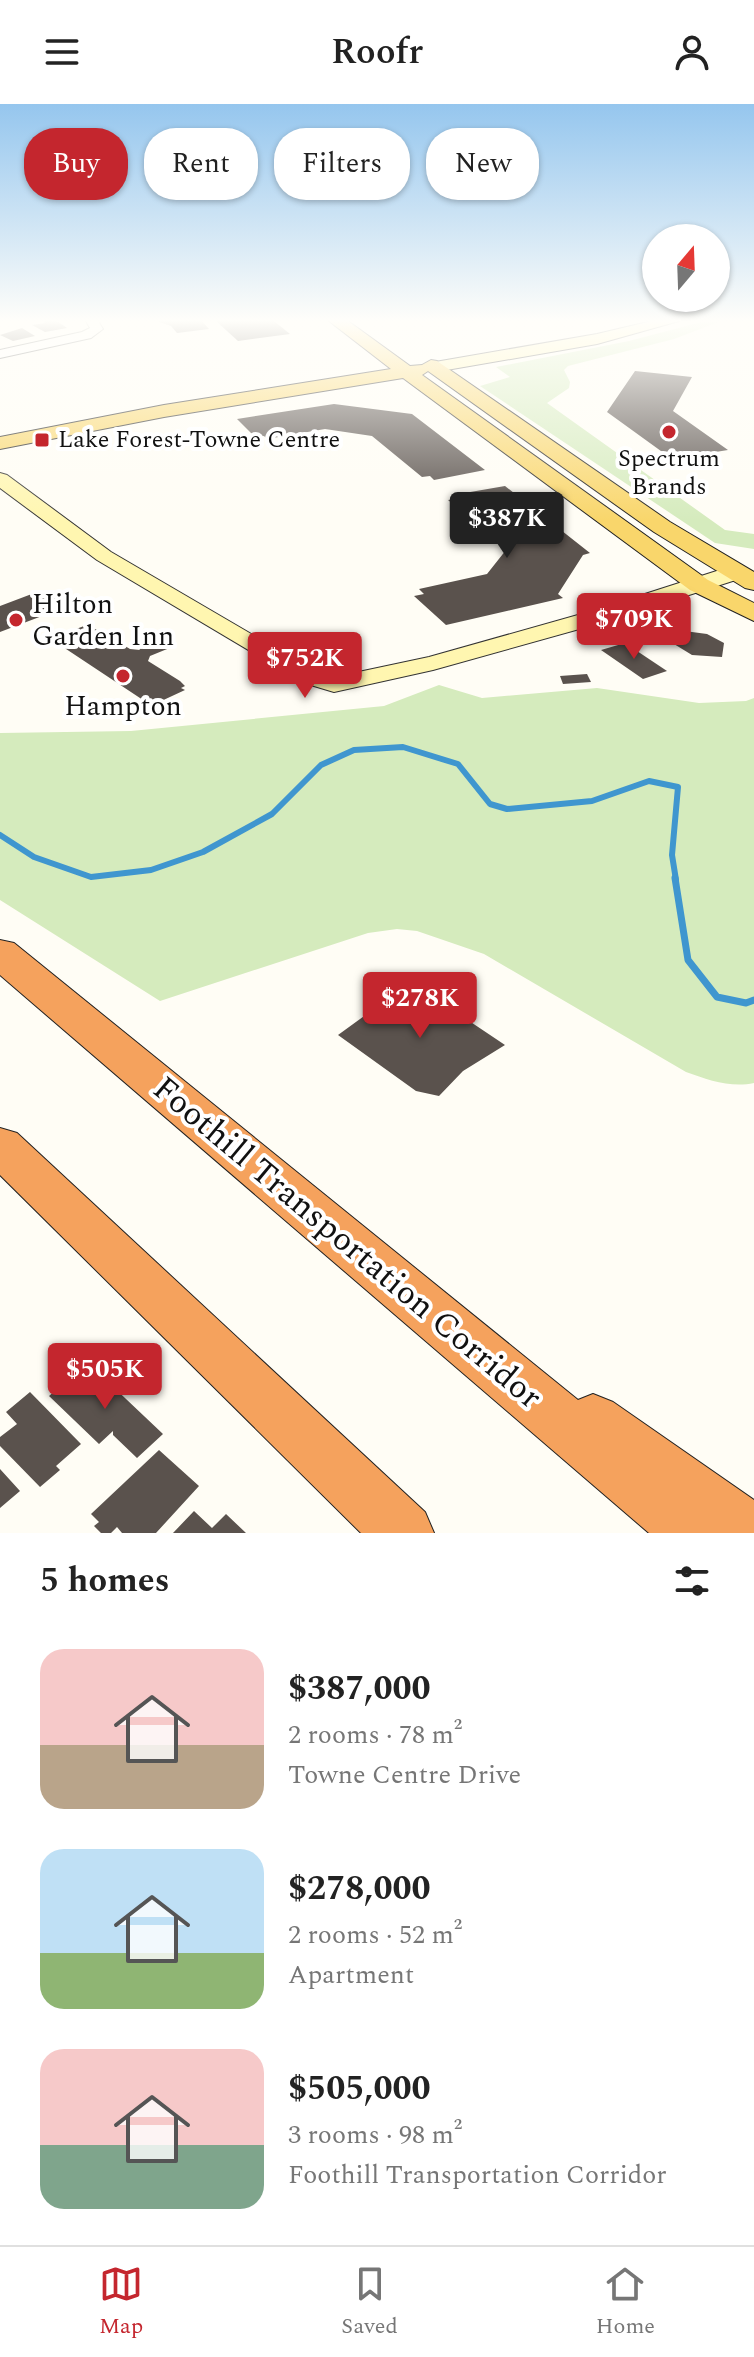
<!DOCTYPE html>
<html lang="en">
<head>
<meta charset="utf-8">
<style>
	body { margin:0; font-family:Spectral,serif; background:#f6f6f6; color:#222; height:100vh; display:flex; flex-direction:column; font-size:30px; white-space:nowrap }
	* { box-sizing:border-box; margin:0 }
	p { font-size:26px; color:#767676 }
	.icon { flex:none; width:44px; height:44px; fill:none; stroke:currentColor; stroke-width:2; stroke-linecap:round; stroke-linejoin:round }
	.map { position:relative; height:1429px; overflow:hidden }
	.side { display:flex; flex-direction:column; background:#fff; flex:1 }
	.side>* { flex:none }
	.guide { position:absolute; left:24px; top:24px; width:706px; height:72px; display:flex; gap:16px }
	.needle { width:52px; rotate:19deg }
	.controls { position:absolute; left:642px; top:120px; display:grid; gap:16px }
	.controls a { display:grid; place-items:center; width:88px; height:88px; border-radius:50%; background:#fff; box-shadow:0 2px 6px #0004; font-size:40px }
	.price { position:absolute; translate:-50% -68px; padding:0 18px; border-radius:8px; background:#c4262e; color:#fff; font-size:26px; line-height:52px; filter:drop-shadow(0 2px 4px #0008) }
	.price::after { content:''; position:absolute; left:50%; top:48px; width:24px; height:18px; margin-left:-12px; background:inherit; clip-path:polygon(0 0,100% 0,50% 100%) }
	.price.on { background:#222; color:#fff }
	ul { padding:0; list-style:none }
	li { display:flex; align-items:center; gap:24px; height:200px; padding:0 40px }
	li span { display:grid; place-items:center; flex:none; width:224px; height:160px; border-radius:24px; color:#555 }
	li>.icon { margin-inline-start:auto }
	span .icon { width:96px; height:96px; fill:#fffc; stroke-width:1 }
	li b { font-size:34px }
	h2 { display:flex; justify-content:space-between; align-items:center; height:96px; padding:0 40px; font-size:34px }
	.tag { padding:0 28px; border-radius:32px; background:#fff; box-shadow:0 2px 6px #0004; font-size:28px; line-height:72px }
	.tag.on { background:#c4262e; color:#fff }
	header { display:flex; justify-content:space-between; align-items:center; height:104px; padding:0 40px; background:#fff; font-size:36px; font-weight:600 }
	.tab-bar { display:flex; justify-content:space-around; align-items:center; height:112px; border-top:2px solid #e0e0e0; background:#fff; font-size:22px; color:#767676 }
	.tab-bar a { display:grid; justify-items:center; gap:4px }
	.tab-bar .on { color:#c4262e }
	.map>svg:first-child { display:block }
	.green { fill:#d5ebbd }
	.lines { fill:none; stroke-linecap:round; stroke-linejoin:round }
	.stream-far1 { stroke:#3f96cf; stroke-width:6 }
	.stream { stroke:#3f96cf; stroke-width:7 }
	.building { fill:#5a524d }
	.tertiary-casing { stroke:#444; stroke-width:2 }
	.secondary-casing { stroke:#333; stroke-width:2 }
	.primary-casing { stroke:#222; stroke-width:2 }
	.motorway-casing { stroke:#222; stroke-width:2 }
	.tertiary { fill:#fff; fill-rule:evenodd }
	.secondary { fill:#fff6b0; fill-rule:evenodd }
	.primary { fill:#f9d66b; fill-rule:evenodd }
	.motorway { fill:#f5a25d; fill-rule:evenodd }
	.poi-dot { fill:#c4262e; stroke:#fff; stroke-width:3 }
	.labels { text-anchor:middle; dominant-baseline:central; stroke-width:8; stroke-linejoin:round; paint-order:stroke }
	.far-poi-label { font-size:24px; fill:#111; stroke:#fff; text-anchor:start }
	.poi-label { font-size:28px; fill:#111; stroke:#fff; text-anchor:start }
	.near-street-label { font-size:34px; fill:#111; stroke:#fff }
</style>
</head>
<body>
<header><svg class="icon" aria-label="menu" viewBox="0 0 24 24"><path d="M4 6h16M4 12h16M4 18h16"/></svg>Roofr<svg class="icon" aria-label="person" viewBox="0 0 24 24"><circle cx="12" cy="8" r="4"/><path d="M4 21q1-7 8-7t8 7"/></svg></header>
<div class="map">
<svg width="754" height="1429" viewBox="0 0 754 1429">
	<rect width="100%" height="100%" fill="#fffdf5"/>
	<path class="green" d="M705,217H721L674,235L568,262L564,266L570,278L569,284L547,299L725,426L754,430V445L715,439L480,282L510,273L496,263L629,237Z
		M439,581L482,594L597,584L699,599L746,597L754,594V979C731,984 708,976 686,968L484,850L417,827L397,825L368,829L160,897L0,796V629L131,627L384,602Z"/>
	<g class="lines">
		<path class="stream-far1" d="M0,731L34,753L91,773L151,766L203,748L272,710L321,661L354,646L403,643L458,660L490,700L507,705L592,697L649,677L678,683L672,751L676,776"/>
		<path class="stream" d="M675,774L688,856L717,893L746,899L754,896"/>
	</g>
	<path class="building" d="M43,217H57L67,224L45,228L32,221L45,219Z
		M157,217H202L209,225L177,229L171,222Z
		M216,217H274L290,230L238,237Z
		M22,224L35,232L13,237L0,231Z
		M635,267L692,273L673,307L728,346L672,355L607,308Z
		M334,300L412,310L485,366L434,376L430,372L422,373L372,332L325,325L267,335L264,332L255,333L237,315Z
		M505,382L590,449L583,451L558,490L563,494L446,521L414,492L424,490L419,485L487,470L506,446L448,396L457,395L453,391Z
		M37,488H45L64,499L58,502L63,504L0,528V502Z
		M84,522L98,526L130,545L140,546L138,543L158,534L172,543L150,552L148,557L180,577L185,582L181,584L185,586L157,599L152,596L146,598L54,537L58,535L55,533Z
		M677,526L707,530L724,539L722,553L692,551L674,540Z
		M625,539L667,567L643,575L601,546Z
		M587,570L591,578L563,580L560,572Z
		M411,878L505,941L463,967L439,992L416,987L338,931Z
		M88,1259L163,1330L137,1354L113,1331V1327L99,1340L49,1292Z
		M30,1288L81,1340L56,1362L60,1366L40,1383L0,1342V1333L17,1320L6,1308Z
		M159,1346L199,1382L156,1429H122L117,1423L111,1429H101L94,1422L99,1418L91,1410Z
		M0,1365L20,1387L0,1404Z
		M194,1407L212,1424L226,1410L246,1429H173Z"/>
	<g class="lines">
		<defs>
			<path id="tertiary" d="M86,217H98L103,225L91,234L0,254V246L82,228L90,224Z"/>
			<path id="secondary" d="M652,217H679L597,240L435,268L427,263L435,258L597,230Z
				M0,369L7,371L111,448L253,531L335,573L429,553L592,507L726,464L734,463L745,469L742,474L608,517L433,566L334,588L304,579L97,456L0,384Z"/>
			<path id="primary" d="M329,217H348L410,262L422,261L431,256L437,257L670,418L754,468V486L745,484L654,428L428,267L422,271L708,476L754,499V517L690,486L403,274L164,313L0,345V333L164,301L391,265Z"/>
			<path id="motorway" d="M0,836L14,839L578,1296L593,1290L613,1298L754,1396V1429H649L0,871Z
				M0,1024L17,1029L425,1408L434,1429H361L0,1071Z"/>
		</defs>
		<use href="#tertiary" class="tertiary-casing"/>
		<use href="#secondary" class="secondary-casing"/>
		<use href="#primary" class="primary-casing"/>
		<use href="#motorway" class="motorway-casing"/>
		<use href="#tertiary" class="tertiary"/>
		<use href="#secondary" class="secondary"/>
		<use href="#primary" class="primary"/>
		<use href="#motorway" class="motorway"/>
	</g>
	<linearGradient id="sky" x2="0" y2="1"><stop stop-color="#95c6ee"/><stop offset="0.52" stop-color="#fffefa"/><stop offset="1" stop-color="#fffefa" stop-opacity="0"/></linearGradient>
	<rect width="754" height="417" fill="url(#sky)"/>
	<g class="poi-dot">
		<circle cx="669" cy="328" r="8"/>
		<rect x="34" y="328" width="16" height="16" rx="4"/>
		<circle cx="16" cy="516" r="8"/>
		<circle cx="123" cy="572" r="8"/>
	</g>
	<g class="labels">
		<g class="far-poi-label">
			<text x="58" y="336">Lake Forest-Towne Centre</text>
			<text x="669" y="355" text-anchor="middle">Spectrum<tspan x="669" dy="28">Brands</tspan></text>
		</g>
		<g class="poi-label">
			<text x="32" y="500">Hilton<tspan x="32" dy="32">Garden Inn</tspan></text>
			<text x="123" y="602" text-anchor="middle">Hampton</text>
		</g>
		<g class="near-street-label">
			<text transform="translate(347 1139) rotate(40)">Foothill Transportation Corridor</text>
		</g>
	</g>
</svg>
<div class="controls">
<a><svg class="needle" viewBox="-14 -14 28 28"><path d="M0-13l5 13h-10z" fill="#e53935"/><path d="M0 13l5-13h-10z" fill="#767676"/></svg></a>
</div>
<b class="price on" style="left:507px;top:456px">$387K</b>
<b class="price" style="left:634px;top:557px">$709K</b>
<b class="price" style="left:305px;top:596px">$752K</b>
<b class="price" style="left:420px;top:936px">$278K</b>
<b class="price" style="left:105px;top:1307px">$505K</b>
<div class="guide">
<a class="tag on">Buy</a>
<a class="tag">Rent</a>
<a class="tag">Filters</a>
<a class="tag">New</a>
</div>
</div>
<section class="side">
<h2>5 homes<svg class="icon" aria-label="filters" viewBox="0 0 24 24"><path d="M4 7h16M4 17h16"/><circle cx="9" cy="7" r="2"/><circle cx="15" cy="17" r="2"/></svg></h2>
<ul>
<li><span style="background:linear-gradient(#f6c9c9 60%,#b9a48a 0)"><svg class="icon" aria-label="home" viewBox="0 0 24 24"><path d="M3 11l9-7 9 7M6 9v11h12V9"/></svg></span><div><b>$387,000</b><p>2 rooms · 78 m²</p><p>Towne Centre Drive</p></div></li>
<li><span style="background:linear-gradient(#bfe0f5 65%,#8fb573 0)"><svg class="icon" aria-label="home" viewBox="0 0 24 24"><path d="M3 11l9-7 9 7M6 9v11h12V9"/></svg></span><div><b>$278,000</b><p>2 rooms · 52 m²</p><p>Apartment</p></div></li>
<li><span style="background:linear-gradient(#f6c9c9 60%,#7fa58c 0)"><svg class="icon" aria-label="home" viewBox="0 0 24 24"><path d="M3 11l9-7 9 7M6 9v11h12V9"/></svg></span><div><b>$505,000</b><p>3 rooms · 98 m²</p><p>Foothill Transportation Corridor</p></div></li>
</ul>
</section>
<nav class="tab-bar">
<a class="on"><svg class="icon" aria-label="map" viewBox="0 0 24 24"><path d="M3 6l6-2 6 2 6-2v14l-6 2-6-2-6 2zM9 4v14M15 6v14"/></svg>Map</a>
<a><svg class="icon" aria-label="saved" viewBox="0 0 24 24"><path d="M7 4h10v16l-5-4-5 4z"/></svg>Saved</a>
<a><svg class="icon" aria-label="home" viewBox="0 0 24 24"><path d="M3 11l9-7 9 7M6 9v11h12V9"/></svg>Home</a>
</nav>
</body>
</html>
